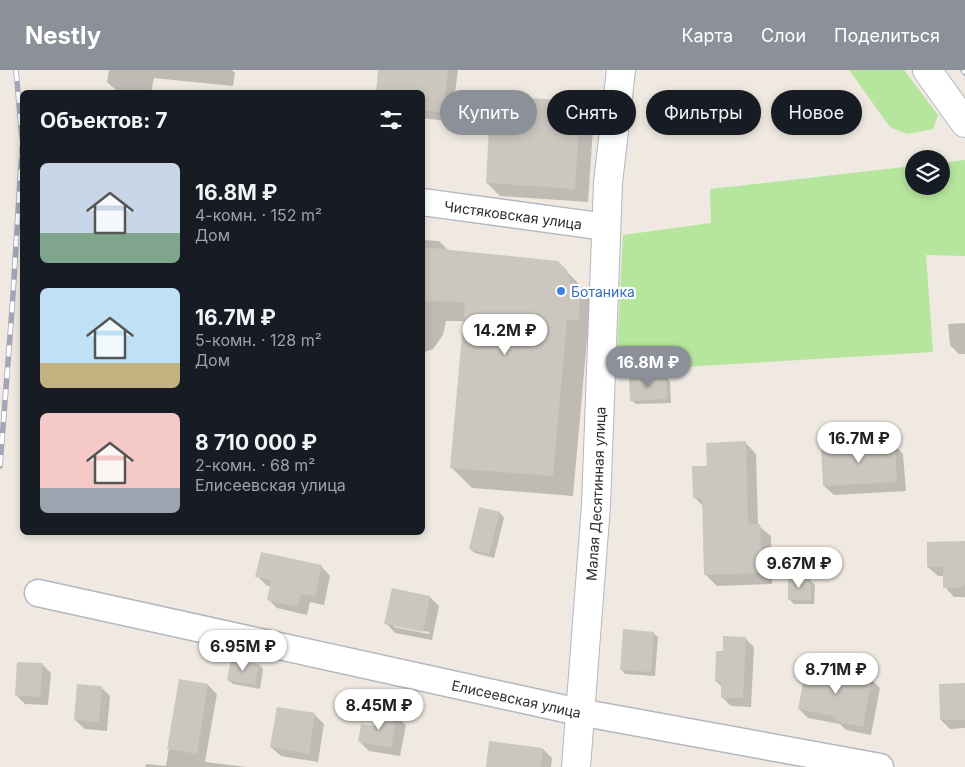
<!DOCTYPE html>
<html lang="ru">
<head>
<meta charset="utf-8">
<style>
	body { margin:0; font-family:Inter,sans-serif; background:#20242c; color:#f1f3f6; height:100vh; display:flex; flex-direction:column; font-size:19px; white-space:nowrap }
	* { box-sizing:border-box; margin:0 }
	p { font-size:16px; color:#9ea1a6 }
	.icon { flex:none; width:28px; height:28px; fill:none; stroke:currentColor; stroke-width:2; stroke-linecap:round; stroke-linejoin:round }
	.map { position:relative; flex:1; overflow:hidden }
	.panel { position:absolute; left:20px; top:20px; width:405px; height:445px; display:flex; flex-direction:column; background:#171b24; border-radius:8px; box-shadow:0 2px 8px #0003 }
	.panel>* { flex:none }
	.banner { position:absolute; left:440px; top:20px; width:450px; height:45px; display:flex; gap:10px }
	.tools { position:absolute; left:905px; top:80px; display:grid; gap:10px }
	.tools a { display:grid; place-items:center; width:45px; height:45px; border-radius:50%; background:#171b24; box-shadow:0 2px 8px #0003; font-size:25px }
	.price { position:absolute; translate:-50% -42px; padding:0 11px; border-radius:18px; background:#fff; color:#222; font-size:16px; line-height:32px; filter:drop-shadow(0 1px 2px #0008) }
	.price::after { content:''; position:absolute; left:50%; top:30px; width:15px; height:11px; margin-left:-8px; background:inherit; clip-path:polygon(0 0,100% 0,50% 100%) }
	.price.on { background:#8c9099; color:#fff }
	ul { padding:0; list-style:none }
	li { display:flex; align-items:center; gap:15px; height:125px; padding:0 20px }
	li span { display:grid; place-items:center; flex:none; width:140px; height:100px; border-radius:8px; color:#555 }
	li>.icon { margin-inline-start:auto }
	span .icon { width:60px; height:60px; fill:#fffc; stroke-width:1 }
	li b { font-size:21px }
	h2 { display:flex; justify-content:space-between; align-items:center; height:60px; padding:0 20px; font-size:21px }
	.pill { padding:0 18px; border-radius:22px; background:#171b24; box-shadow:0 2px 8px #0003; font-size:18px; line-height:45px }
	.pill.on { background:#8c9099; color:#fff }
	header { display:flex; align-items:center; gap:30px; box-sizing:border-box; height:70px; padding:0 25px; background:#8c9099; color:#fff }
	header strong { font-size:24px }
	nav { display:flex; gap:28px; margin-inline-start:auto; font-size:18px }
	.map>svg:first-child { display:block }
	.green { fill:#b6e59e }
	.shadow { fill:#0003; fill-rule:evenodd }
	.building { fill:#cbc7bf }
	.lines { fill:none; stroke-linecap:round; stroke-linejoin:round }
	.street-casing { stroke:#b4b7c1; stroke-width:29 }
	.secondary-casing { stroke:#b4b7c1; stroke-width:30 }
	.street { stroke:#fff; stroke-width:26 }
	.secondary { stroke:#fff; stroke-width:28 }
	.rail-casing { stroke:#a3a6b8; stroke-width:5.5 }
	.rail { stroke:#fff; stroke-width:4; stroke-dasharray:11; stroke-linecap:butt }
	.shop-dot { fill:#3f7fe0; stroke:#fff; stroke-width:2 }
	.labels { text-anchor:middle; dominant-baseline:central; stroke-width:4.5; stroke-linejoin:round; paint-order:stroke }
	.street-label { font-size:14px; fill:#2e2e2e; stroke:#fff }
	.shop-label { font-size:14px; fill:#366cbe; stroke:#fff; text-anchor:start }
</style>
</head>
<body>
<header>
<strong>Nestly</strong>
<nav><a>Карта</a><a>Слои</a><a>Поделиться</a></nav>
</header>
<div class="map">
<svg width="965" height="697" viewBox="0 0 965 697">
	<rect width="100%" height="100%" fill="#efe9e1"/>
	<path class="green" d="M849,0H904L938,45L933,59L907,64L890,57Z
		M965,90V186L926,185L933,282L616,301L623,165L711,153L710,119L914,96V116H941V93Z"/>
	<path class="shadow" d="M109,0H232L235,3L233,16L154,8L151,22H131L116,20L107,12Z
		M379,0H458L452,46L447,51L422,48V22H377Z
		M557,31L570,44L579,45L593,59L588,132L500,126L487,113L515,41Z
		M422,170L439,171L449,181L557,192L587,222L599,271L587,269L573,426L472,418L451,397L465,251H446L443,265L433,279L422,283Z
		M965,253V284H959L950,275L948,254Z
		M666,307L670,311L671,333L636,334L631,330Z
		M745,372L756,384L758,455L771,466L772,514L717,516L706,505L704,437L694,427L708,397Z
		M894,374L903,384L906,421L834,425L824,416Z
		M500,443L504,448L494,488L475,483L470,479Z
		M29,462H52V465L31,464Z
		M965,472V527H954L945,517L944,506H938L928,497Z
		M321,496L330,506L324,535L310,532L307,545L277,538L268,529L271,517L266,515L257,506Z
		M810,510L815,515L814,534H794L790,530Z
		M393,520L430,527L439,536L432,570L395,563L386,553ZM394,555L429,562V564L394,557Z
		M653,563L658,567L655,606L625,604L621,599Z
		M745,568L754,577L751,637L731,636L722,627V617L716,611L724,582Z
		M42,594L51,603L48,635L25,634L16,625Z
		M259,595L263,599L260,619L233,614L228,610Z
		M871,609L880,618L871,665L846,660L840,654L808,648L799,639Z
		M180,610L208,615L217,624L205,692L247,697H145L146,694L166,696Z
		M965,614V658L950,659L941,650Z
		M101,617L110,626L107,661L85,659L75,650Z
		M278,639L315,645L324,654L318,692L281,686L271,677Z
		M396,646L406,655L400,686L369,681L359,671L376,658Z
		M543,679L552,688L551,697H487Z"/>
	<path class="building" d="M378,0H448L444,37L438,42L422,40V22H376Z
		M514,27L557,30V42L580,44L575,119L486,113L490,38L514,40Z
		M422,177L558,191L567,200L573,223H580L579,251L567,249L553,406L450,398L465,232L422,231Z
		M666,305L667,329L630,331L629,307Z
		M746,371L748,454H760L762,503L704,505L702,428H693L692,396H707L706,373Z
		M895,373L897,412L823,416L821,377Z
		M479,437L500,442L489,484L469,479Z
		M965,471V514L958,518H943V497H927V472Z
		M261,482L322,495L315,526L301,524L298,537L267,530L271,510L255,507Z
		M788,508L811,509V530H788Z
		M392,518L430,526L423,562L384,554Z
		M623,559L654,562L651,602L620,600Z
		M723,566L746,567L743,628H721V612H715L716,581H723Z
		M231,589L259,594L255,615L227,610Z
		M17,592L43,593L40,627L15,625Z
		M806,596L872,607L863,657L835,651L836,647L798,639Z
		M179,609L208,614L197,684L167,679Z
		M965,613V650H940L939,614Z
		M77,614L102,616L99,652L74,650Z
		M277,637L315,643L309,684L270,677Z
		M378,641L397,645L391,678L358,672L361,654L375,656Z
		M489,671L543,678L541,697H486Z"/>
	<g class="lines">
		<defs>
			<g id="street">
				<path id="s1" d="M422,132L606,157"/>
				<path id="s2" d="M38,523L579,642L880,697"/>
			</g>
			<g id="secondary">
				<path d="M927,0L965,53"/>
				<path id="s3" d="M576,697L596,435L608,113L621,0"/>
			</g>
		</defs>
		<use href="#street" class="street-casing"/>
		<use href="#secondary" class="secondary-casing"/>
		<use href="#street" class="street"/>
		<use href="#secondary" class="secondary"/>
		<defs>
			<path id="rail" d="M16,0L22,68
				M963,0L965,3
				M0,396L12,240L22,78"/>
		</defs>
		<use href="#rail" class="rail-casing"/>
		<use href="#rail" class="rail"/>
	</g>
	<circle class="shop-dot" cx="561" cy="221" r="5"/>
	<g class="labels">
		<g class="street-label">
			<text stroke="none"><textPath href="#s1" startOffset="92">Чистяковская улица</textPath></text>
			<text stroke="none"><textPath href="#s3" startOffset="274">Малая Десятинная улица</textPath></text>
			<text stroke="none"><textPath href="#s2" startOffset="490">Елисеевская улица</textPath></text>
		</g>
		<g class="shop-label">
			<text x="571" y="221">Ботаника</text>
		</g>
	</g>
</svg>
<div class="tools">
<a><svg class="icon" aria-label="layers" viewBox="0 0 24 24"><path d="M12 4l9 5-9 5-9-5zM3 14l9 5 9-5"/></svg></a>
</div>
<b class="price" style="left:505px;top:286px">14.2M ₽</b>
<b class="price on" style="left:648px;top:318px">16.8M ₽</b>
<b class="price" style="left:859px;top:394px">16.7M ₽</b>
<b class="price" style="left:799px;top:519px">9.67M ₽</b>
<b class="price" style="left:243px;top:602px">6.95M ₽</b>
<b class="price" style="left:836px;top:625px">8.71M ₽</b>
<b class="price" style="left:379px;top:661px">8.45M ₽</b>
<div class="banner">
<a class="pill on">Купить</a>
<a class="pill">Снять</a>
<a class="pill">Фильтры</a>
<a class="pill">Новое</a>
</div>
<section class="panel">
<h2>Объектов: 7<svg class="icon" aria-label="filters" viewBox="0 0 24 24"><path d="M4 7h16M4 17h16"/><circle cx="9" cy="7" r="2"/><circle cx="15" cy="17" r="2"/></svg></h2>
<ul>
<li><span style="background:linear-gradient(#c9d6e8 70%,#7fa58c 0)"><svg class="icon" aria-label="home" viewBox="0 0 24 24"><path d="M3 11l9-7 9 7M6 9v11h12V9"/></svg></span><div><b>16.8M ₽</b><p>4-комн. · 152 m²</p><p>Дом</p></div></li>
<li><span style="background:linear-gradient(#bfe0f5 75%,#c2b280 0)"><svg class="icon" aria-label="home" viewBox="0 0 24 24"><path d="M3 11l9-7 9 7M6 9v11h12V9"/></svg></span><div><b>16.7M ₽</b><p>5-комн. · 128 m²</p><p>Дом</p></div></li>
<li><span style="background:linear-gradient(#f6c9c9 75%,#9aa5b1 0)"><svg class="icon" aria-label="home" viewBox="0 0 24 24"><path d="M3 11l9-7 9 7M6 9v11h12V9"/></svg></span><div><b>8 710 000 ₽</b><p>2-комн. · 68 m²</p><p>Елисеевская улица</p></div></li>
</ul>
</section>
</div>
</body>
</html>
